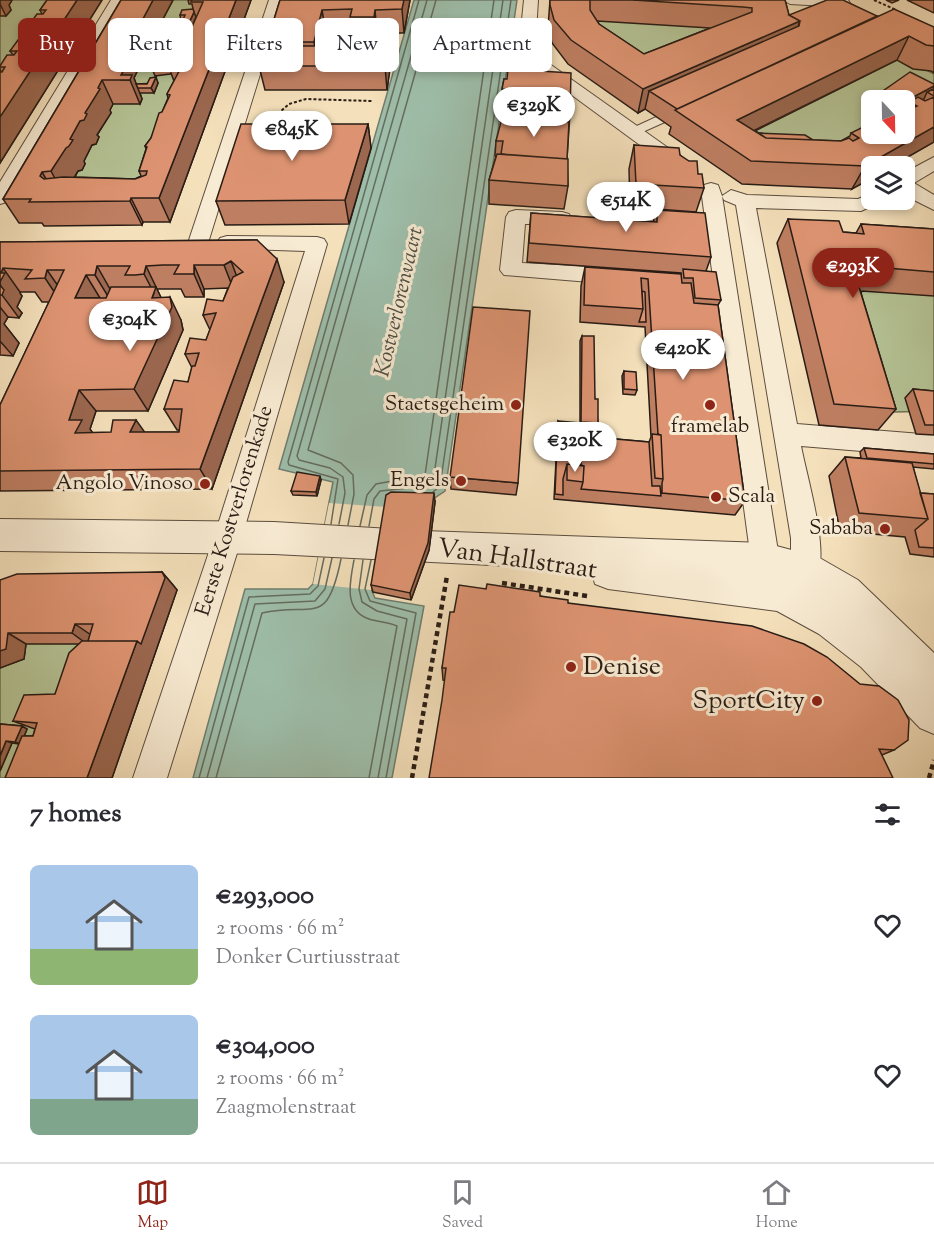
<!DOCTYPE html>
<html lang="en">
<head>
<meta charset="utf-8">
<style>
	body { margin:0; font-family:"Sorts Mill Goudy",serif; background:#f7f7f7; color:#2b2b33; height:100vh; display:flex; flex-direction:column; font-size:22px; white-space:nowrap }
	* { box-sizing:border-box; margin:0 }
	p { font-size:20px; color:#7c7c81 }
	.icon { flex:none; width:33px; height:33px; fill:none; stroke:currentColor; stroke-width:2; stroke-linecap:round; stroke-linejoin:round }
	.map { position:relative; height:778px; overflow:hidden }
	.drawer { display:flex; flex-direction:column; background:#fff; flex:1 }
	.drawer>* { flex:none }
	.guide { position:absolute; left:18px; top:18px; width:600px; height:54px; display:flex; gap:12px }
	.needle { width:39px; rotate:158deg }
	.tools { position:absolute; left:861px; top:90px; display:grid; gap:12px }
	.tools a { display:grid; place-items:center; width:54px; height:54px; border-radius:9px; background:#fff; box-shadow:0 3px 9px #0003; font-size:30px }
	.price { position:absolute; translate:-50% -51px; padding:0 14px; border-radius:21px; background:#fff; color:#222; font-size:20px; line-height:39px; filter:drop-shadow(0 2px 3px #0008) }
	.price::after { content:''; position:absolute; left:50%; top:36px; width:18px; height:14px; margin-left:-9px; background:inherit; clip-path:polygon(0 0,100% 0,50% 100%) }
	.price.current { background:#8f2418; color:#fff }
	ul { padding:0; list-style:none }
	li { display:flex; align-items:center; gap:18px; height:150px; padding:0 30px }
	li span { display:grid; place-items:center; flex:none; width:168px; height:120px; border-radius:9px; color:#555 }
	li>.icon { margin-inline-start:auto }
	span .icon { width:72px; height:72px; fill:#fffc; stroke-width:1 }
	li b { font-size:26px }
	h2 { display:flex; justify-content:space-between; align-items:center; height:72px; padding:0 30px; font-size:26px }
	.pill { padding:0 21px; border-radius:9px; background:#fff; box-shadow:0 3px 9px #0003; font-size:21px; line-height:54px }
	.pill.current { background:#8f2418; color:#fff }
	.dock { display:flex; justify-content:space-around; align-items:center; height:84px; border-top:2px solid #e1e1e2; background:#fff; font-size:16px; color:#7c7c81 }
	.dock a { display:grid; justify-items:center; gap:3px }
	.dock .current { color:#8f2418 }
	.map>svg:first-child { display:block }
	.green { fill:#b5c395; stroke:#6f7055; stroke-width:1.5; fill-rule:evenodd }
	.water { fill:#9ebeaa; stroke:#6f7d6e; stroke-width:1.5 }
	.pier { fill:#f4e0bb }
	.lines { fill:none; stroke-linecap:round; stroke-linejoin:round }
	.shore { stroke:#646d60; stroke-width:1.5 }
	.pedestrian-casing { stroke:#5c4d3e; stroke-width:2 }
	.minor-casing { stroke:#5c4d3e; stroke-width:2 }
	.tertiary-casing { stroke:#5c4d3e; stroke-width:2 }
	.path-far1 { stroke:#291c15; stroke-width:2; stroke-dasharray:3 2; stroke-linecap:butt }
	.path { stroke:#291c15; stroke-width:4.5; stroke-dasharray:5 4; stroke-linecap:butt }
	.pedestrian { fill:#f8ebd3; fill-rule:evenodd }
	.minor { fill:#f8ebd3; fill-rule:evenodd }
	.tertiary { fill:#f8ebd3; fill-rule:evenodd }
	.wall { fill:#be7e61; stroke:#291c15; stroke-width:1.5; fill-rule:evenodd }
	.shaded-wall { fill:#9b674f; stroke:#291c15; stroke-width:1.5 }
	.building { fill:#dd9371; stroke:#291c15; stroke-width:1.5; fill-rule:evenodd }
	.poi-dot { fill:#8f2418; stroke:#f8ebd3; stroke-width:2 }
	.labels { text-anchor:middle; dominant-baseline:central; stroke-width:6; stroke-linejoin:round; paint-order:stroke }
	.poi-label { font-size:21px; fill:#291c15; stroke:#f8ebd3; text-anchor:end }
	.street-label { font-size:21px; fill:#291c15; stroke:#f8ebd3 }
	.water-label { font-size:22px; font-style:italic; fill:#4c4d42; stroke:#f8ebd3 }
	.near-street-label { font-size:26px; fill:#291c15; stroke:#f8ebd3 }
	.near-poi-label { font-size:26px; fill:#291c15; stroke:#f8ebd3; text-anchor:start }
</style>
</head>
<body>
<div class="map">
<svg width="934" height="778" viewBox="0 0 934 778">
	<rect width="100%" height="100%" fill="#f4e0bb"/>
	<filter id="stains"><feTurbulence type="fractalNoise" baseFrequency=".00333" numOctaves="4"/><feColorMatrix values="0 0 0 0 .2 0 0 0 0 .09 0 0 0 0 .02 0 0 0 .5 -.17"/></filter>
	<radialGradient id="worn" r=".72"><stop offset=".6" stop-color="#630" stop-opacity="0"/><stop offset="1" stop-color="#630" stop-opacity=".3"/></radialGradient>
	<path class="green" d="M12,0H84L0,122V16Z
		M162,0H235L146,211L49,214Z
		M588,15L755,25L642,86Z
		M897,54L934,74V120L844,173L722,143ZM872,100H904V134H872Z
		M829,272L934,285V411L855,413Z
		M138,632L76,778H0V637Z"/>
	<path class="water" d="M414,0H517L445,491L433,499L387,502L371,589L375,598L424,606L392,778H193L245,589H308L313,584L333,482L279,469Z"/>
	<path class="pier" d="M329,503L387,507L371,590L313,584Z"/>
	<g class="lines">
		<path class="shore" d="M433,492L440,486L511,0
			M331,524L338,479L289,465L288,462L419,0
			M339,524L345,493L343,477L330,468L299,460L297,456L427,0
			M348,525L354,494L353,475L341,463L308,450L436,0
			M360,526L367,495L376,484L425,475L494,0
			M369,526L374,499L380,491L428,486L433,482L503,0
			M354,560C350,581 343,610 369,619C378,622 388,622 397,626L369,778
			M363,560L359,589L362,602L377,611L407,619L378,778
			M371,560L365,589L370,601L416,613L386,778
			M199,778L249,597L310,594L318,586L324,558
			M207,778L255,604L315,601L325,589L332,558
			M216,778L262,613C315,602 327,628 341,559"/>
		<defs>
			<path id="pedestrian" d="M680,106L685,107V113L638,134H628L626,131Z"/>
			<path id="minor" d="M111,0H125L10,198L7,202L0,204V182Z
				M269,0H283L208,243L205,248H191L188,243Z
				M524,0H538L535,49L537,55L688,162L690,166L688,170H674L524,60L519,49Z
				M783,0H848L850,3L843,7L790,4Z
				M934,157V171L914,183L934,195V210L904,195V173Z
				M711,183L718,185L722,196L731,190L747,195L858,199L872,193V200H881L879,203L861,211L756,208L797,424L934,435V457L801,446C807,477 826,540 819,570C816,582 805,591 794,595L784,591L781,584L772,588L762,584L751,560L701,189L704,185ZM722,196L724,200L736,205L791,538V564L785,570L779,558Z
				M516,210L562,212L569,214L572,219L569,224H525L522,263L614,268L621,271L625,276L621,281L614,284L504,275L500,270L506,217L509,212Z
				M227,236L317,237L324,239L327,244L242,537L167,778H133L214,537L305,251L220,248L217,243L220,238Z"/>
			<path id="tertiary" d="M0,519L274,522L424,531L765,543L818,557L858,580L934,653V734L920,728L861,667L819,634L777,611L608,589L595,584L591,570L274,554L0,551Z"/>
		</defs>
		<use href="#pedestrian" class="pedestrian-casing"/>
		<use href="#minor" class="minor-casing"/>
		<use href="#tertiary" class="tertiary-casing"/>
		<path class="path-far1" d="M874,0L896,10
			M263,117H274L280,121V129
			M274,117L289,104L306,99L372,101"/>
		<path class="path" d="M502,583L587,596
			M412,778L447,576
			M929,778L934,760"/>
		<use href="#pedestrian" class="pedestrian"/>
		<use href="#minor" class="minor"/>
		<use href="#tertiary" class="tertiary"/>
	</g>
	<path class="wall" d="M0,0H12L9,5L11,10L6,16H0Z
		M47,0H102L0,163L1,72L0,69V66L13,55L10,51L42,14L40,10Z
		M121,0H173L154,36L161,53L156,63H141L134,78L136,84L158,83L154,93H140L142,99L140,104H113L110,110L111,113L97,135L99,137L96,144L92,145L84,161L85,164L82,170L78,171L75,177L135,179L141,176L139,171L146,149L145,146L151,138L168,98L167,94L174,81L171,73L170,74L155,76L153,71L167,63L165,58L166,56H164L175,38H173L171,33L180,27L183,21H181L180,15L193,9L192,4H189L188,0H251L170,222H143L142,225L44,226L42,223H19L3,199Z
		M280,0H410L404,33H397L393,65H390L387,90H265L259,66L268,46L267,42ZM326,33H352L353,40H365L364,46H323Z
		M550,0H785L789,15L877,16L934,27V73L931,71L913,69L897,60L755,131L759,133L813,140L841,141L850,136L851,133L866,131L872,122V134H904L906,109H904L872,100V114L865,111L870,100L934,84V142L892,166H872L852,189L742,184L669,134L671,127L645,109L638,113L568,64L552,43L548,28ZM597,21L710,28L644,54L599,24Z
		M886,0H899L892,3Z
		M907,0H934V13Z
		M504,79L570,113L567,159L568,186L564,209L489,204V180L496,156H495L496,141L505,118L506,113H501L502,89Z
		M368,124L371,148L349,224L225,225L216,201Z
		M634,145L680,155L698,174L704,188L696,212L630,207L629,169Z
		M657,210L711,257L706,271L721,300L718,305L745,501L735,515L554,499L558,421L580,443L582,436L649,442L651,437L645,327L580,322L581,286L585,267L681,274V273L527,262L531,213L653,222Z
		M788,219L843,232L856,233L861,224L934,229V296L862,291L861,293L896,409L878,430L819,425L777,243Z
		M257,240L284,282L212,489L0,491V405L49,302H42L35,292H20V293L22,296L17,307L22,313L19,318L8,317L4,324L19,343L13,356L0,355V242ZM228,288L223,301L203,315L210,330L206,340L185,354L192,368L188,382L164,409L177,430H179V432L92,433L90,429L96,411H148L183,330L181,320L161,298L157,289H181L185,297H204V289Z
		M582,336L595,399L598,423L597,428L580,426V341Z
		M624,371L637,390L635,395L623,394L622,376Z
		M913,389L934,391V435L916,434L905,398Z
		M864,448L934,454V469L913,467L920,493L934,494V557L910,554L905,537L840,531L829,476L845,457L861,458L860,452Z
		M450,477L518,483L516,495L451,489Z
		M321,480L317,496L293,495L291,491Z
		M435,502L429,550L411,600L373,592L371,585Z
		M162,572L173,585L177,590L112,778L19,744L12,743L0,771V724L22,726L27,729L24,736H33L35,729L13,721L55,694L79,644H26L24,659L0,668V580Z
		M540,596L568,603L894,750L882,755L443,680L442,668L454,612Z"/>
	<path class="shaded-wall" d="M0,0H12L9,5L11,10L6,16L0,4Z
		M77,0H102L0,163V117Z
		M153,0H173L154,36L161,53L156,63L147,39L137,30Z
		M236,0H251L170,222L159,198Z
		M403,0H410L404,33L402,9Z
		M322,10L326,33L318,65L314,42Z
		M375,10L377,33L376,40L374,17Z
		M194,12L196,17L179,55L164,56L163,51L177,49Z
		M800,21L792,44L649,91L645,109L638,113L643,89Z
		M396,23L397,33L393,65L392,55Z
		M909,36L897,60L745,135L737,120Z
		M132,39L141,63L134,78L142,99L140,104L130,80H121L116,70Z
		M388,46L390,69L387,90L385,66Z
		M156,77L158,83L154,93L151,88Z
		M102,80L113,104L110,110L111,113L97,135L99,137L96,144L92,145L84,161L85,164L82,170L78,171L64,195L51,171L70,139Z
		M934,86V89L927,92L924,99L914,105L909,102L904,109V102Z
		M368,124L371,148L349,224L345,200Z
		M934,127V142L892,166H872V178L852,189L865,166Z
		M42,172L56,196L40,176Z
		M131,198L143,222L142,225L130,201Z
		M277,259L284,282L212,489L200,469Z
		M231,261L240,285L233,288L224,265Z
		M194,265L204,289V297L194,274Z
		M97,266L110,289L109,298L95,275Z
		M146,266L167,310L152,298L154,293L144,274Z
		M3,268L20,292V293L22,296L17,307L22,313L19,318L2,295L0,282L1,273Z
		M47,270L63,293L61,302L45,278Z
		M86,275L100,298H75Z
		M170,297L181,320L183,330L148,411L134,389Z
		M0,307L8,317L4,324L19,343L13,356L0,341Z
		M79,390L96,411L90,429L99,441L75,433L69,420Z
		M136,420L151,441L130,432Z
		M320,476L321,480L317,496L316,492Z
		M434,493L435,502L429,550L411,600L410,593Z
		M162,572L173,585L177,590L112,778H87Z
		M75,624L91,635L87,644L72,633Z
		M8,633L26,644L24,659L0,668V651Z
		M22,726L27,729L21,744L15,742Z
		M6,741L12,743L0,771V756Z"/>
	<path class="building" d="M47,0H77L0,117V72H2L5,67H0V66L7,55H14L17,51H10L37,14H43L46,10H40Z
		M121,0H153L137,30H152L147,39H132L116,70H124L121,75H132L130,80H102L98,88L100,89L85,113L87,114L84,120L80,121L70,139L73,140L69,146L66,148L51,171L42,172L40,176L44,179L63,177L135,179L146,175L147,171H139L147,147L145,146L151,138L159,113L162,112L170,95L167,94L186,58H165L170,48L183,47L203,2H191L192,0H236L159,198H131L130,201L29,202L31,199H3Z
		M280,0H404L402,9L375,10L374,17H350L352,9L322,10L314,42H267Z
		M550,0H590V10L599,24L644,54L752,12V8L743,7L633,0H785L789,15L800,21L643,89L571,40L554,20L550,5Z
		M827,0H843L877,16L677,109L649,91L799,26L800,21L789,15Z
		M193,9L194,12L178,47L170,48L169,50L163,51L166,45H171L177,33H171L174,27H180L185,15H180L182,10Z
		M894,9L934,27V46L926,45L909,36L737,120L766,138L841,141L849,138L853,141L859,138L851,133L861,128L868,132L872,130V134H904V110L907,111L917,106L909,102L918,97L925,101L934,97V127L865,166L751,161L675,110Z
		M376,23H396L392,55H389L388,46H364L366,30H375Z
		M265,46H388L385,66H259Z
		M167,63L169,68L168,69L153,71L156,64Z
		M508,69L571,73L570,113L506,109L509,90L502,89L504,79H507Z
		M910,72L934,84V86L904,102V100L872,101L870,100Z
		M156,77L151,88H138L136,84H147L150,78Z
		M934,89V96L927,92Z
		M502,118L569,122L567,159L501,154L503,141H496Z
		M241,124H368L345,200L216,201Z
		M759,133L805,135L813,140L766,138Z
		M634,145L679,148L680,155L689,161H697L698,174H702L704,188L636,184Z
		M497,154L568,159V186L489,180Z
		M657,210L705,213L711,257L529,243L531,213L657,222Z
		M788,219L839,221L843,232L864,234L861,224L934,229V272L875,267L871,254L853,253L871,278L856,277L896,409L834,404Z
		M257,240L277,259L200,469L0,471V405L64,270H47L45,278L25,279L32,270L3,268L1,273H5L0,282V242ZM231,261L243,272L233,277L223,301L207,299L203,315L216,313L206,340L190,338L185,354L199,353L195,366H192L188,382L174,380L164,409H182L179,432H130L136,420H113L111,432L75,433L82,420H69L79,390L134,389L172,307L170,297L152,298L156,287H111L106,298H75L86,275H95L97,266H130L125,275H135L144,274L146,266L163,265H179L174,274H194V265H224Z
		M585,267L681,274L682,283H691L694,303L718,305L745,501L662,493V483L663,479L661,435L658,434L648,279L641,278L643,309L584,305Z
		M683,269L716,272L721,300L695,298L693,278H684Z
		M0,285L4,290L2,295H0Z
		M642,291L645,292L646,322H639L643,309Z
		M473,307L530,311L518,483L450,477Z
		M582,336H594L595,399H598V423L581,422Z
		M624,371L636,372L637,390L624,389Z
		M913,389L934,391V425H925Z
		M558,421L580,423V465L567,464L563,479V495L555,494Z
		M652,434L661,435L663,479L655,478Z
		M582,436L649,442L652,486H660L661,496L581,489L583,482L584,466L581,465Z
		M864,448L934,454V464L867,458Z
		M845,457L912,463L928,519L859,513Z
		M567,464L584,466L583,482L567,480Z
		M297,472L320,476L316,492L291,491Z
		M391,492L434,493L428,543L410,593L371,585L386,495Z
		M920,493L934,494V548L919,547L915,530L928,519Z
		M162,572L165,578L141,644L137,641H88L93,624H75L72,633H8L6,649L0,651V580L17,574Z
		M487,584L540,592V596L568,600V603L752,626L804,644L827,657L860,684L879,686L898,700L909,720L908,740L894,750L879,749L893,778H429L442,700L446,668H442L450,612H454L459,585L486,589Z
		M82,641H137L87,778H5L22,736H33L37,723L13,721L24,695L55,694L69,653Z
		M0,724L22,726L15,742L6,741L0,756Z"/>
	<g class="poi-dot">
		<circle cx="516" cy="405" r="6"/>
		<circle cx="710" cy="405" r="6"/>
		<circle cx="461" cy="481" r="6"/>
		<circle cx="205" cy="484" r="6"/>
		<circle cx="716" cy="497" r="6"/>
		<circle cx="885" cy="529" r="6"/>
		<circle cx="571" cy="667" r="6"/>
		<circle cx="817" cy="701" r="6"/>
	</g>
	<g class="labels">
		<g class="poi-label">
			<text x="504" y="405">Staetsgeheim</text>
			<text x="710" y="427" text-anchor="middle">framelab</text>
			<text x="449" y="481">Engels</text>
			<text x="193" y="484">Angolo Vinoso</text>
			<text x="728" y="497" text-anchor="start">Scala</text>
			<text x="873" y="529">Sababa</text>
		</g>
		<g class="street-label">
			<text transform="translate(235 511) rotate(-73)">Eerste Kostverlorenkade</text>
		</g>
		<g class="water-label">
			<text transform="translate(400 302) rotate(-77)">Kostverlorenvaart</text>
		</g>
		<g class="near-street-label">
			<text transform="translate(517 560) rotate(8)">Van Hallstraat</text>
		</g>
		<g class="near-poi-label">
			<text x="583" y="667">Denise</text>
			<text x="805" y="701" text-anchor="end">SportCity</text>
		</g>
	</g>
	<rect width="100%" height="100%" filter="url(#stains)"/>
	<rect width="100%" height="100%" fill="url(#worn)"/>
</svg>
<div class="tools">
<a><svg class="needle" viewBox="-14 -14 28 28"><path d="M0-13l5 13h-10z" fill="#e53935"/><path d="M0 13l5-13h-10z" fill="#7c7c81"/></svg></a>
<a><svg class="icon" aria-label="layers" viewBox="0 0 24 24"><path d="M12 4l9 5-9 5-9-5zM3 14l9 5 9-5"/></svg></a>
</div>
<b class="price" style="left:534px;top:138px">€329K</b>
<b class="price" style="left:292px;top:162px">€845K</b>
<b class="price" style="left:626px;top:233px">€514K</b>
<b class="price current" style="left:853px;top:299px">€293K</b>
<b class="price" style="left:130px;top:352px">€304K</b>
<b class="price" style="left:683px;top:381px">€420K</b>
<b class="price" style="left:575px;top:473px">€320K</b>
<div class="guide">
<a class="pill current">Buy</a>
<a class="pill">Rent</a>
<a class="pill">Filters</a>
<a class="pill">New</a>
<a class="pill">Apartment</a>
</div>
</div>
<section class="drawer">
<h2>7 homes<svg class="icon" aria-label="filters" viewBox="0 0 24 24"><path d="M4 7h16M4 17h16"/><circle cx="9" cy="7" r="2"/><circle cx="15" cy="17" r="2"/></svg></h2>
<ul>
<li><span style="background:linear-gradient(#a9c7e8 70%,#8fb573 0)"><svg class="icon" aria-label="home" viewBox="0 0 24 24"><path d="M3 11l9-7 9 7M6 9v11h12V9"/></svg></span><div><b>€293,000</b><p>2 rooms · 66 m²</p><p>Donker Curtiusstraat</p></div><svg class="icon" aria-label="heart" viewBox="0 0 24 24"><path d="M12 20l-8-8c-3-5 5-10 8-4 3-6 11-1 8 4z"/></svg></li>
<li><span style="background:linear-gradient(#a9c7e8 70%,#7fa58c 0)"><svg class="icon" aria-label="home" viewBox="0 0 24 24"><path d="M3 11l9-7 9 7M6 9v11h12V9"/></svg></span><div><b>€304,000</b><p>2 rooms · 66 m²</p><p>Zaagmolenstraat</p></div><svg class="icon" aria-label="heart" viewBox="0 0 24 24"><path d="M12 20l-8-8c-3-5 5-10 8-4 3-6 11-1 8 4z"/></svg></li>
</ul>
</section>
<nav class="dock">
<a class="current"><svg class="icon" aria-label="map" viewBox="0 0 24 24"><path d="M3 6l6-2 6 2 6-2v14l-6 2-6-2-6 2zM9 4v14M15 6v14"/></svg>Map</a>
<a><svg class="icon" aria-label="saved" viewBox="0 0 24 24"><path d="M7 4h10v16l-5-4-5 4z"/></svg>Saved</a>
<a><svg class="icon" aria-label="home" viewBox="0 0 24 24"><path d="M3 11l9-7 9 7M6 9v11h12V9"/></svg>Home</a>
</nav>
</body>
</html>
